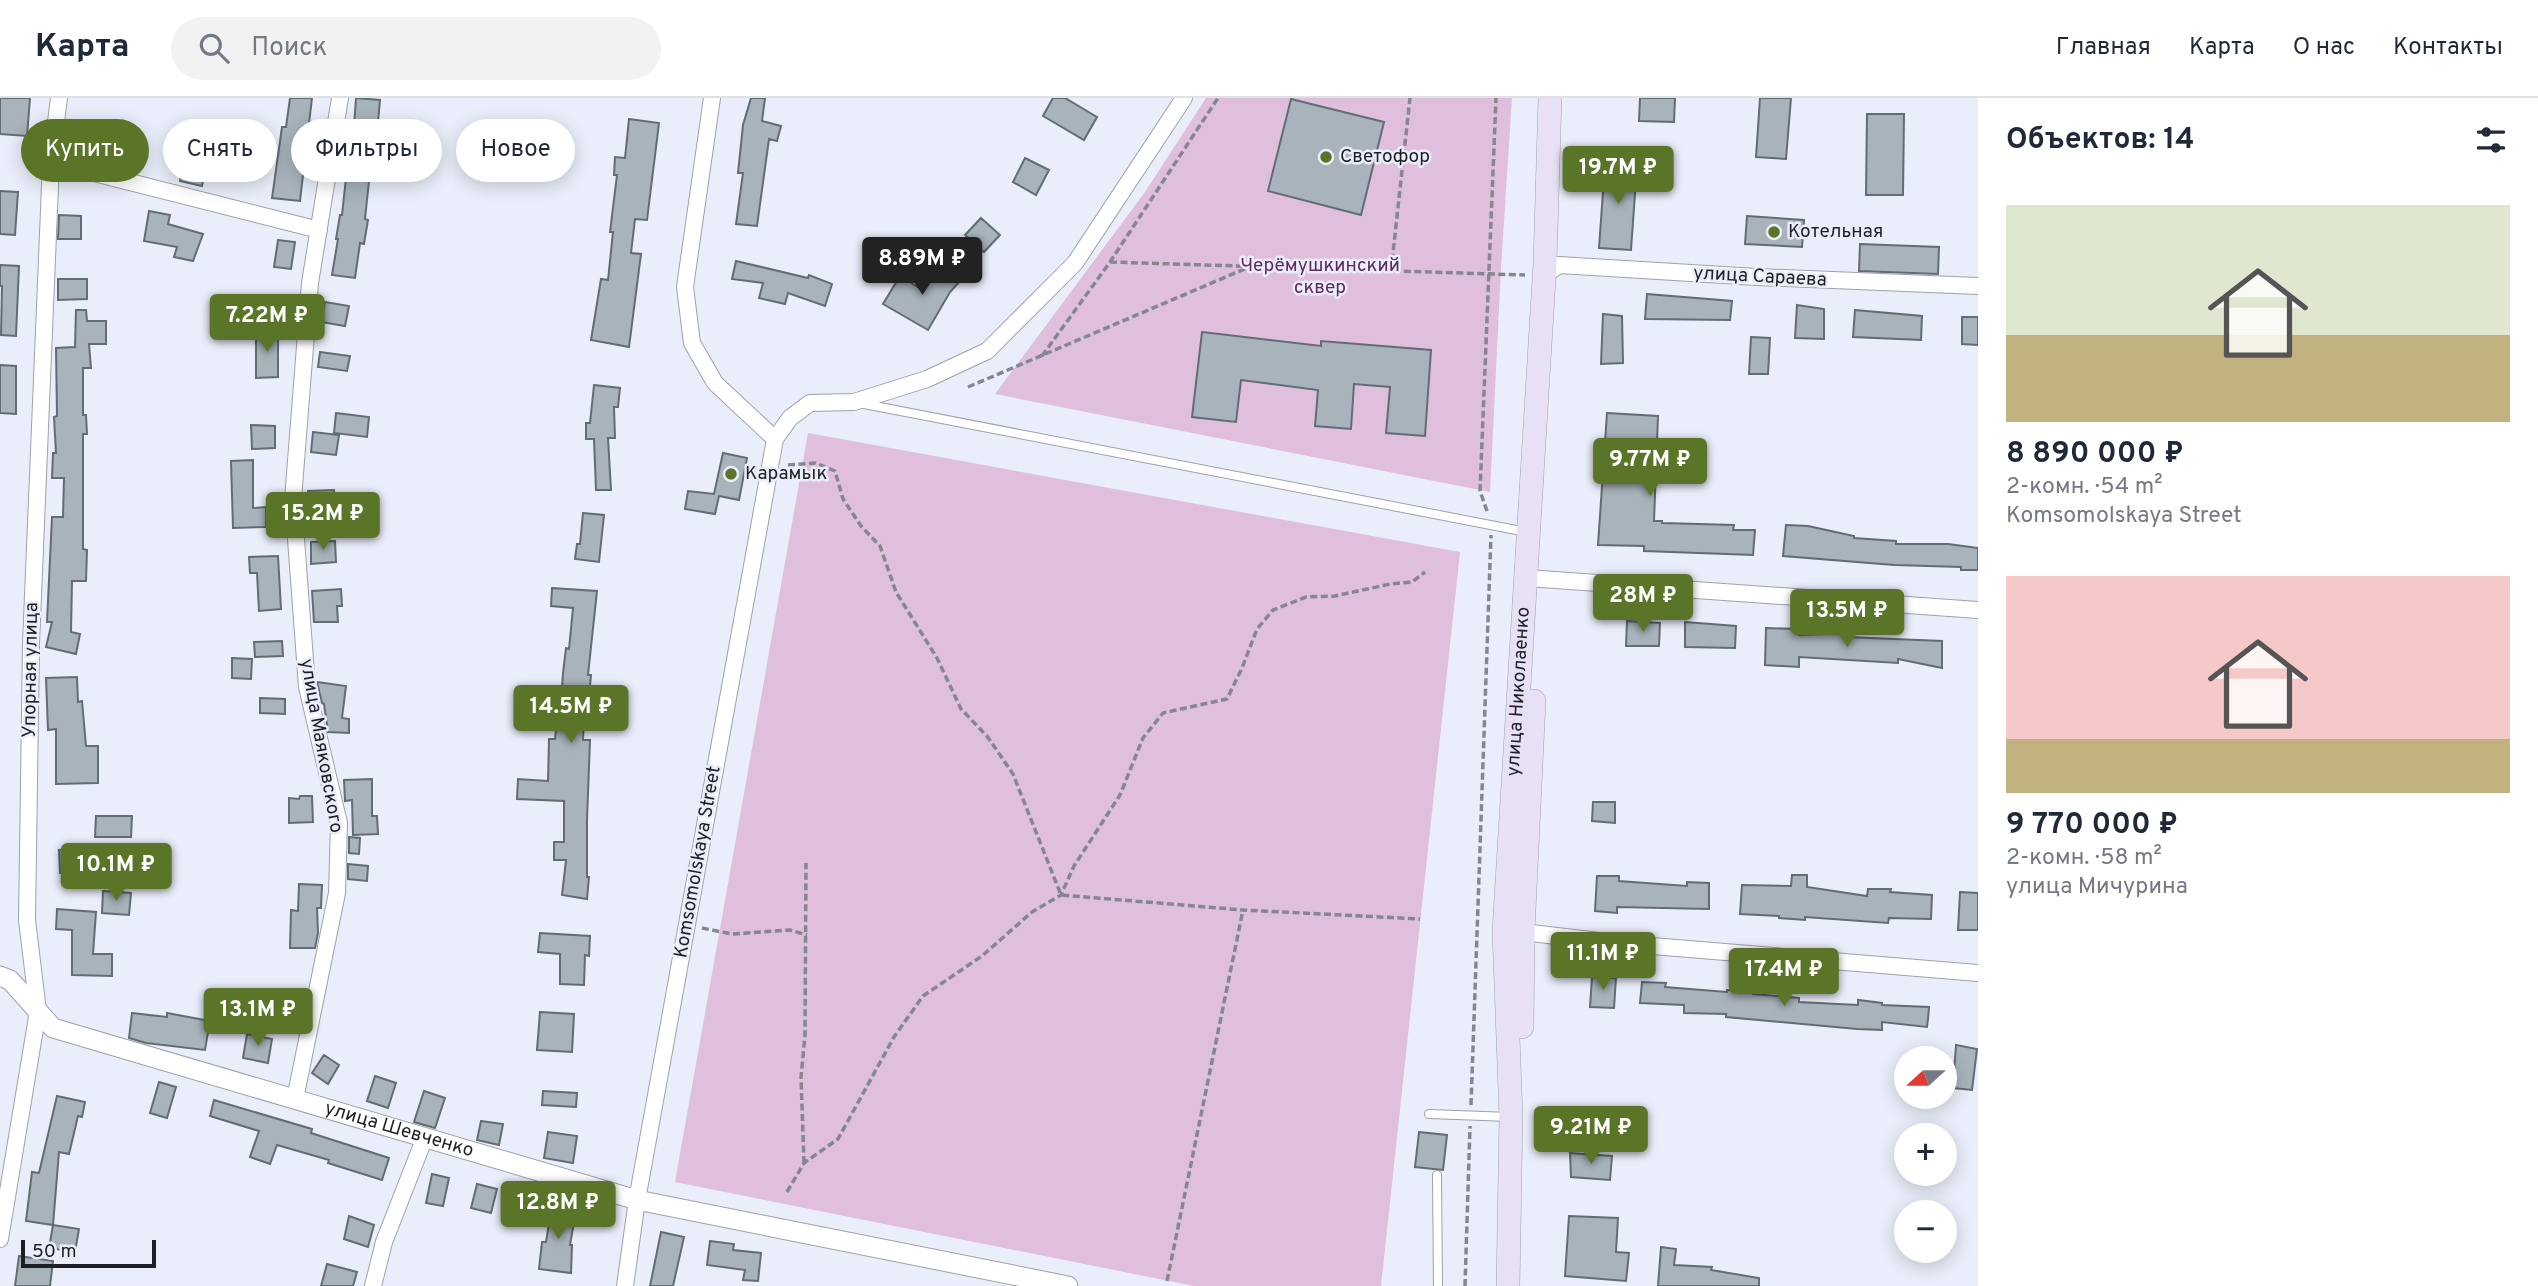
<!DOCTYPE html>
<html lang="ru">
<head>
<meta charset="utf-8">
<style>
	body { margin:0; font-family:Overpass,sans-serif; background:#f2f2f3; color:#1f2937; height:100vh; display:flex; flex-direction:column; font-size:26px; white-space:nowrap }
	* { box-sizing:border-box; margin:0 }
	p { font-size:23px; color:#747a83 }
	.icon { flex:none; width:38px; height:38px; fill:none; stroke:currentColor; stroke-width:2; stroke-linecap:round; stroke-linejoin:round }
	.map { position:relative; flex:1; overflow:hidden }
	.details { display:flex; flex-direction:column; background:#fff; width:560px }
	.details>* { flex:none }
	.guide { position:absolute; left:21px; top:21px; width:665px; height:63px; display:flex; gap:14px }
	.needle { width:46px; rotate:249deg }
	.fabs { position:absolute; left:1894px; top:948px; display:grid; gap:14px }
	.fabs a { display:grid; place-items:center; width:63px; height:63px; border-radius:50%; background:#fff; box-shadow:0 4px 18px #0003; font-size:35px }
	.scale { position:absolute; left:21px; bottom:18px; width:135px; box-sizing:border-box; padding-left:7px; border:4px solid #1f2025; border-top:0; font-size:19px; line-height:24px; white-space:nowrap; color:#1f2025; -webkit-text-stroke:5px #eaeefa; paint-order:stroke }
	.price { position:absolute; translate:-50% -60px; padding:0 16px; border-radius:7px; background:#5b7528; color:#fff; font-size:23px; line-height:46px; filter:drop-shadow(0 2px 4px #0008) }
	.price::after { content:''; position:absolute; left:50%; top:42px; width:21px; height:16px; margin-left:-10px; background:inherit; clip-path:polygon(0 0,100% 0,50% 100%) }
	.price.current { background:#222; color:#fff }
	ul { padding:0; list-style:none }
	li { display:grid; align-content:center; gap:14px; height:371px; padding:0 28px }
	li span { display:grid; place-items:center; height:217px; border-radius:0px; color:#555 }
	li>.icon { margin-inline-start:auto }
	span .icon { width:126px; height:126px; fill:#fffc; stroke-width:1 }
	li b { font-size:30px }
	h2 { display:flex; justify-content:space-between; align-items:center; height:84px; padding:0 28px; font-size:30px }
	.pill { padding:0 24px; border-radius:32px; background:#fff; box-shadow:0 4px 18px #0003; font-size:24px; line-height:63px }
	.pill.current { background:#5b7528; color:#fff }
	header { display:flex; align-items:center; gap:42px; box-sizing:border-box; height:98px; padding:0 35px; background:#fff; border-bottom:2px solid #e0e1e3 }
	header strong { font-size:33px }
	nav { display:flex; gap:38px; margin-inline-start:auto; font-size:24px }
	.search { width:490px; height:63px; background:#f2f2f3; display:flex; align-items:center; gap:18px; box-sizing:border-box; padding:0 24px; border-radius:38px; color:#747a83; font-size:26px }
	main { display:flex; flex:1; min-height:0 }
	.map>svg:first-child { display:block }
	.green { fill:#dfbfdc }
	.building { fill:#a8b3bb; stroke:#626c73; stroke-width:2 }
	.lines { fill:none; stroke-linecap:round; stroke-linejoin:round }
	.service-casing { stroke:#9da1ac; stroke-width:10 }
	.minor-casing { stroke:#9da1ac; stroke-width:18 }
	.tertiary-casing { stroke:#9da1ac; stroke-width:21 }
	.secondary-casing { stroke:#9da1ac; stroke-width:24 }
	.path { stroke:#858790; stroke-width:3.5; stroke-dasharray:7 3.5; stroke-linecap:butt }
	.service { stroke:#fff; stroke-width:8 }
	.minor { stroke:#fff; stroke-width:16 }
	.tertiary { stroke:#fff; stroke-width:19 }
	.secondary { stroke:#e8e1f5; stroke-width:23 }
	.poi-dot { fill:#5b7528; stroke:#eaeefa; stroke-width:2.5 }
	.labels { text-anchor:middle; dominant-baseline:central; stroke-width:5; stroke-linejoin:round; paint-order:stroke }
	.poi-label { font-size:19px; fill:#1f2025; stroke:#eaeefa; text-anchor:start }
	.park-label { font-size:19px; fill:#61285e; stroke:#eaeefa }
	.street-label { font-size:19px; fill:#1f2025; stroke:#eaeefa }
</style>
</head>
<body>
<header>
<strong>Карта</strong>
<div class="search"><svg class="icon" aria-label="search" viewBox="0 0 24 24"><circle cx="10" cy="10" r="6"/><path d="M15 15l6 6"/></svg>Поиск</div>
<nav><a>Главная</a><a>Карта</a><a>О нас</a><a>Контакты</a></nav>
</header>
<main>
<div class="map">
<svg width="1978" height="1188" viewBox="0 0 1978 1188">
	<rect width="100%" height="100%" fill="#eaeefa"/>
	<path class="green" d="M1206,0H1512L1501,170L1490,394L995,296L1145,94Z
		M808,335L1460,454L1381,1188H1194L675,1084Z"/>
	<path class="building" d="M0,0H30L27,38L0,36Z
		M290,0H312L300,103L272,100L282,29H286Z
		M356,0L380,2L376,46H382L379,65L371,64L365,121L368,122L364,146L360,145L355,180L332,177L338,141H336L340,117H342L350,42L353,43Z
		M751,0H765L762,23L781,28L777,43L769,41L757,128L736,126L743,75H738L743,27Z
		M1053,0H1065L1097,19L1084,42L1043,18Z
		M1640,0H1675L1674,24L1639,23Z
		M1760,0H1791L1786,61L1756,59Z
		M1291,1L1384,24L1361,117L1268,93Z
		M1867,16H1904L1903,97H1866Z
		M629,21L659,25L647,122L635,121L631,155L641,156L629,249L591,242L601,181L608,182L613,134H610L617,77H614L615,59L625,60Z
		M69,26L93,29L91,45L68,42Z
		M111,36L127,39L124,65L108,62Z
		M1025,60L1049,72L1036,97L1013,84Z
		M184,61L207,66L202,88L180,83Z
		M1605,65L1637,67L1631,152L1599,150Z
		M0,93L18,94L15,137L0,136Z
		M149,113L170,117L168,126L203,136L193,163L174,159L177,149L144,143Z
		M59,117L81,118V141H58Z
		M1747,118L1804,122L1802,149L1745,146Z
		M981,120L1000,137L984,154L965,137Z
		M278,142L295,144L291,171L274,169Z
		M1860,146L1939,149L1938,176L1859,173Z
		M736,163L808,180L809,177L832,186L825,208L788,195L785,206L759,200L763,185L732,181Z
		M943,166L961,182L950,194L928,232L883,206L900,178L921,191Z
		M0,167L19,168L16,238L1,237L2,188H0Z
		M58,181H87V201L58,202Z
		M1647,196L1732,203L1730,222L1645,221Z
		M325,204L349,208L345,228L321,224Z
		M1797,207L1824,211V241L1795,240Z
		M76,212H86L87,223H106V246H89L91,270H83V317H86L87,336H83V451L87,452L86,483H72L71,534L80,536L76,556L46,549L52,524H47L52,419H63L64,380H52L53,355H56L54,319L57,318L56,250L75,249Z
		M1855,212L1922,218L1921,242L1853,239Z
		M1603,216L1622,218L1623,265L1601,266Z
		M1962,219H1978V247L1962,246Z
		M256,232L278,233V279L256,280Z
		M1202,234L1321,248V243L1431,252L1425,338L1386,335L1390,289L1354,286L1351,331L1315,328L1318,292L1241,282L1236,324L1192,319Z
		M1751,239L1770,240L1768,276H1749Z
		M320,254L350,258L347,273L318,269Z
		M0,267L16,268V316L0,315Z
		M594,287L620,290L618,309H614L615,340H608L611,392H596L594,341H586V325H590Z
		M336,315L369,319L367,339L334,335Z
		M1607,315L1658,318L1654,423H1662V425L1734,427L1733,432H1755L1753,457L1644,453V448L1598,447Z
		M251,327L275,328V350L252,351Z
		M313,334L339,337L336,357L311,354Z
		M723,355L747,360L739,402L719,398L715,416L685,411L688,393L714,396Z
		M253,362V410L266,409V429L233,430L231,363Z
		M334,392L335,408L309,409L308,393Z
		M583,415L604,417L599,464L575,461L577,446H580Z
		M1786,427L1808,428L1854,438V440L1896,443V446H1948L1978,450V472H1961V469L1894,467L1783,458Z
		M335,443L336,464L311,466V444Z
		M278,458L281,511L259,513L257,475H250L249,459Z
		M552,490L597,493L588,577H591L589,599H585L583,642H590L587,722V779H589L587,801L562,797L566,762H554V744H564V703L517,701L518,681L548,683L549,641H555L557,621H560L563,575L566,550L569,551L573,510L551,508Z
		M341,491L342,508H337L338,524H314L312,493Z
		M1627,523L1660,525L1659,548H1626Z
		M1685,524L1736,528L1735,550L1685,549Z
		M1766,530L1798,531L1799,537L1848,535L1847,539L1942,543V570L1898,561V565L1799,559V569L1765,567Z
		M282,543L283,558L255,559L254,544Z
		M232,560L252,561L251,581L232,580Z
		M77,579L78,604L82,603L86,648H98V685L56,686V631L48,632L46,580Z
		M317,584L346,588L342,620L349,621V635L328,634L324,606L322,605Z
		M260,600L285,601V616L260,615Z
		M372,681V718H377L378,736L353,737L352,702L345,703L344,682Z
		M300,698H312L313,724L289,725V700L299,701Z
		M1593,704H1615V725L1592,723Z
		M96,718H132L131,739H95Z
		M349,739L360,740L359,756L349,755Z
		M86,751L87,774L60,775L59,752Z
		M348,766L368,768L367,783L348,781Z
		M1792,777H1807V789L1867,798L1868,791H1891L1890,794L1932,797L1931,821L1889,820L1888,825L1805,819V822L1779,820V818L1740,816L1742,787L1791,788Z
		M1597,778H1619V783L1687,788V784L1709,785V811L1617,809V815L1595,813Z
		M299,786L322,787L321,810H317L318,835L315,850H290L291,812L298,813Z
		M103,793L131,795L129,817L102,815Z
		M1960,794L1978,795V832H1958Z
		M57,811L96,814L93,856H112V878L72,877V832L56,831Z
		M540,835L590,838L589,858L585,857L584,887L560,886V856L538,854Z
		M1592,879L1616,880L1614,910L1590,909Z
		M1642,884L1666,885L1665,889L1727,894V892L1753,893V896L1799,900V904L1858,907V902L1882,905V907L1929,909L1928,921L1927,929L1882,924V932L1857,931L1726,919V916L1684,915V907L1640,905Z
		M540,914L574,916L572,954L537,952Z
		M132,915L167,919V915L210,923L205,952L146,945L129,940Z
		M247,936L272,941L268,965L243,960Z
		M1956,947L1977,951L1972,992L1953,990Z
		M324,957L339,967L328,986L312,975Z
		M375,978L396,985L388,1010L367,1003Z
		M159,984L176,989L167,1020L150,1015Z
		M424,993L445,1000L435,1030L414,1024Z
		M543,993L577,995L576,1009L542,1007Z
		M57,998L85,1004L82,1019L78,1018L69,1056L59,1054L53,1127L26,1123L32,1074L39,1075Z
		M214,1002L312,1031L311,1035L389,1060L382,1082L328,1065L329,1062L277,1047L270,1066L250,1059L259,1033L210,1018Z
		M481,1023L503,1026L499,1047L477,1042Z
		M548,1034L577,1038L573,1065L544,1060Z
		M1419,1034L1447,1037L1443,1072L1415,1069Z
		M1570,1055L1612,1058L1610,1082L1571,1079Z
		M432,1076L449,1080L443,1108L426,1105Z
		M477,1086L497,1091L491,1115L471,1110Z
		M552,1108L576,1112L570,1147H572L571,1175L539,1171L542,1144H546Z
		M349,1118L374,1127L368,1149L344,1141Z
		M1569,1118L1618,1120L1616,1154L1629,1155L1626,1183L1565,1178Z
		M53,1127L79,1131L75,1154L49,1150Z
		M661,1134L684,1139L673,1188H650Z
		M710,1143L734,1146L733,1152L761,1155L758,1183L743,1182L745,1172L707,1167Z
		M1661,1149L1676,1151L1674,1167L1712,1169L1711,1172L1759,1180V1188H1658Z
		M19,1158L53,1163L50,1188H15Z
		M327,1166L357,1174L353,1188H321Z"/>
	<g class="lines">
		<defs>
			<path id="service" d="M859,305L1527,434
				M1429,1016L1510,1019
				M1437,1077L1438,1188"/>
			<path id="minor" d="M51,64L319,132
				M1545,177L1559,167L1757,179L1978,188
				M775,341L790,320L810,305L854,304L927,281L987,253L1075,165L1184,0
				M1527,480L1978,512
				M1514,833L1616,845L1978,875
				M295,1001L337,795L339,725L307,589L293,401L310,185L340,0
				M0,1141L38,913L27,822L31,546L51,64L59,0
				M373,1188L384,1144L425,1039
				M625,1188L637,1102L775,341L715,285L692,245L685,189L712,0"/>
			<g id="tertiary">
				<path id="s1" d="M0,878L10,882L53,930L637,1102L1068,1188"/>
			</g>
			<g id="secondary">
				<path d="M1522,929L1523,833L1534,603"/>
				<path id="s2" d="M1508,1188L1511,1019L1504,833L1545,165L1550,0"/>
			</g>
		</defs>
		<use href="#service" class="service-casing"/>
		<use href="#minor" class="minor-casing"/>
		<use href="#tertiary" class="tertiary-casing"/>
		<use href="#secondary" class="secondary-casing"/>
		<path class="path" d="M1110,164L1525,177
			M1391,173L1410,0
			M1042,258L1110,164L1218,0
			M968,289L1249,169
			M788,367L815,365L835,373L843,401L861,428L880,448L896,494L937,560L961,611L987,638L1013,676L1061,797L1243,812L1420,821
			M1487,413L1480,393L1496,0
			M702,830L732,836L790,832L807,837
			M1471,1007L1491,437
			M804,1065L801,979L805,937L806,765
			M787,1094L804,1065L838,1041L894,939L923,898L982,858L1032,814L1061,797L1074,768L1120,697L1143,640L1163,615L1227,601L1242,570L1257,531L1273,512L1306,499L1335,498L1390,486L1412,484L1425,474
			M1167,1183L1243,812
			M1465,1188L1470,1028"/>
		<use href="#service" class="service"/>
		<use href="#minor" class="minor"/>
		<use href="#tertiary" class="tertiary"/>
		<use href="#secondary" class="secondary"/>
	</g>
	<g class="poi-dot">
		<circle cx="1326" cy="59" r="7"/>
		<circle cx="1774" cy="134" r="7"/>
		<circle cx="731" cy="376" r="7"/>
	</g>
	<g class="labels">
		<g class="poi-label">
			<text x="1340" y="59">Светофор</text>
			<text x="1788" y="134">Котельная</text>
			<text x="745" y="376">Карамык</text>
		</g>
		<g class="park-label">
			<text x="1320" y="168">Черёмушкинский<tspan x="1320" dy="22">сквер</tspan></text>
		</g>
		<g class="street-label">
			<text transform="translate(1760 179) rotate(3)">улица Сараева</text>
			<text transform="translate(31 572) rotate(-89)">Упорная улица</text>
			<text stroke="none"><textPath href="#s2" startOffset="595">улица Николаенко</textPath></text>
			<text transform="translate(321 648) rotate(80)">улица Маяковского</text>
			<text transform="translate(698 764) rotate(-80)">Komsomolskaya Street</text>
			<text stroke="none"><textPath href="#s1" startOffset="436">улица Шевченко</textPath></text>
		</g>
	</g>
</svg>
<div class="fabs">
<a><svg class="needle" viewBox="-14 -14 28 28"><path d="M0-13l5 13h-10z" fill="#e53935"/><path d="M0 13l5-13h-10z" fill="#747a83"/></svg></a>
<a>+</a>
<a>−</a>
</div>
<div class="scale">50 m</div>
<b class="price" style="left:1618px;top:108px">19.7M ₽</b>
<b class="price current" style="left:922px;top:199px">8.89M ₽</b>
<b class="price" style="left:267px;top:256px">7.22M ₽</b>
<b class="price" style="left:1650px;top:400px">9.77M ₽</b>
<b class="price" style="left:323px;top:454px">15.2M ₽</b>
<b class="price" style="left:1643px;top:536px">28M ₽</b>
<b class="price" style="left:1847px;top:551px">13.5M ₽</b>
<b class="price" style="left:571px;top:647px">14.5M ₽</b>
<b class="price" style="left:116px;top:805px">10.1M ₽</b>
<b class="price" style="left:1603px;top:894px">11.1M ₽</b>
<b class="price" style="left:1784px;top:910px">17.4M ₽</b>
<b class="price" style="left:258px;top:950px">13.1M ₽</b>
<b class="price" style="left:1591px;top:1068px">9.21M ₽</b>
<b class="price" style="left:558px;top:1143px">12.8M ₽</b>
<div class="guide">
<a class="pill current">Купить</a>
<a class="pill">Снять</a>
<a class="pill">Фильтры</a>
<a class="pill">Новое</a>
</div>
</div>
<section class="details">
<h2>Объектов: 14<svg class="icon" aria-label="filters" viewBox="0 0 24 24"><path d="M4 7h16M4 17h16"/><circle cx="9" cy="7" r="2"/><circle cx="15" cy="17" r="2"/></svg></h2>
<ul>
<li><span style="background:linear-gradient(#dfe7d0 60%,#c2b280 0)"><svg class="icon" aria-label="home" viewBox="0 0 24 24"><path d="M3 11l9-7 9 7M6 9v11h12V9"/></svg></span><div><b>8 890 000 ₽</b><p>2-комн. · 54 m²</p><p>Komsomolskaya Street</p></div></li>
<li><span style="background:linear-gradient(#f6c9c9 75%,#c2b280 0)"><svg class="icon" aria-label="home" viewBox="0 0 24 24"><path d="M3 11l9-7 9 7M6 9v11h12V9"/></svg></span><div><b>9 770 000 ₽</b><p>2-комн. · 58 m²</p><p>улица Мичурина</p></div></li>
</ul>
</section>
</main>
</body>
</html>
